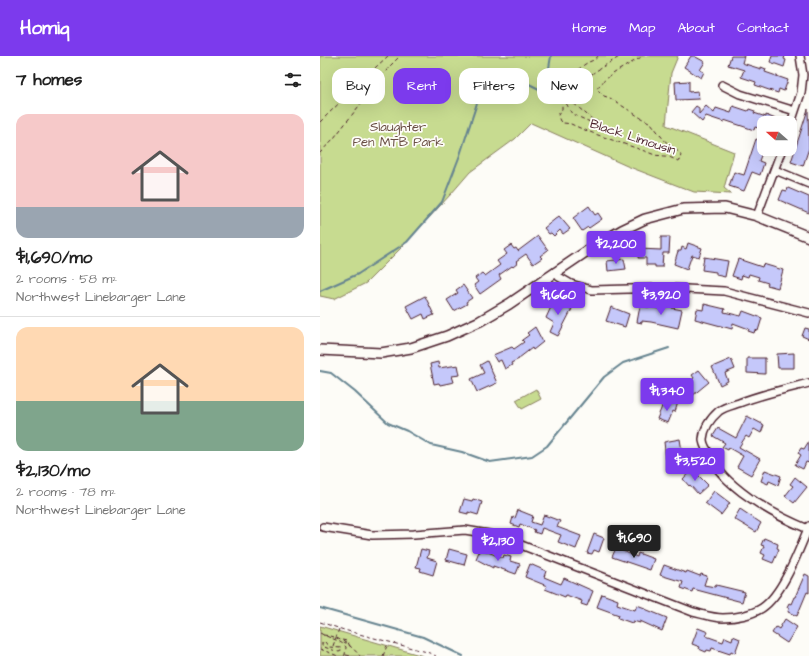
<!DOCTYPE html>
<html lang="en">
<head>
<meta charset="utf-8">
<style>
	body { margin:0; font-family:"Architects Daughter",sans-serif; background:#f6f6f6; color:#222; height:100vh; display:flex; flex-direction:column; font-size:15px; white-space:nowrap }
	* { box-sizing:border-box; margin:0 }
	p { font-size:13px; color:#767676 }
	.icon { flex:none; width:22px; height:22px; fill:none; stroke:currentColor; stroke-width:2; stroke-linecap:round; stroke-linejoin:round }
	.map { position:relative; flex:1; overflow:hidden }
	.details { display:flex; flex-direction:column; background:#fff; width:320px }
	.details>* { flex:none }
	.banner { position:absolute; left:12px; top:12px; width:380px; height:36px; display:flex; gap:8px }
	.needle { width:26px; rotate:291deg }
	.tools { position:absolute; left:437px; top:60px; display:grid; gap:8px }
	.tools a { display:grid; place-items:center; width:40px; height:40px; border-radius:8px; background:#fff; box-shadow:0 4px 16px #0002; font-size:20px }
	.price { position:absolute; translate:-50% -34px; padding:0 9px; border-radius:4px; background:#7c3aed; color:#fff; font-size:13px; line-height:26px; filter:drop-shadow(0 1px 2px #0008) }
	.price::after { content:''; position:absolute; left:50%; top:24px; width:12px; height:9px; margin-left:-6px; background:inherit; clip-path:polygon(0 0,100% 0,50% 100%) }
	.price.selected { background:#222; color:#fff }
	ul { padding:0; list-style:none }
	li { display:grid; align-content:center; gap:8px; height:212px; padding:0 16px }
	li+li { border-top:1px solid #e0e0e0 }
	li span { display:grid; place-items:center; height:124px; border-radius:12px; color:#555 }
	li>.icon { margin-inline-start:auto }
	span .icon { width:72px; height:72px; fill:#fffc; stroke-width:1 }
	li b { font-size:17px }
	h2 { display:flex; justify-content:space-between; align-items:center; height:48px; padding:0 16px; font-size:17px }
	.chip { padding:0 14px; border-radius:12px; background:#fff; box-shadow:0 4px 16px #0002; font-size:14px; line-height:36px }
	.chip.selected { background:#7c3aed; color:#fff }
	header { display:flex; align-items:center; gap:24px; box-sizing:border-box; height:56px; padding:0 20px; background:#7c3aed; color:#fff }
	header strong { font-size:19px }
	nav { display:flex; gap:22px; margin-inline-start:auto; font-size:14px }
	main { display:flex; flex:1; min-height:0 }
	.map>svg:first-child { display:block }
	.green { fill:#c7db90; stroke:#887d5e }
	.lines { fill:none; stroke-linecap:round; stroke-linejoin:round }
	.stream { stroke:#668490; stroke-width:2 }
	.building { fill:#c5c8fa; stroke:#4a1f2b }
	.minor-casing { stroke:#4a1f2b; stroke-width:10 }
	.tertiary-casing { stroke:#4a1f2b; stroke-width:12 }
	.path { stroke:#4a1f2b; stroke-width:1; stroke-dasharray:4 3; stroke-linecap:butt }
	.minor { stroke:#fdfcf7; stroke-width:7 }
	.tertiary { stroke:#fdfcf7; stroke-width:9 }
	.labels { text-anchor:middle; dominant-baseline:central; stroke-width:3.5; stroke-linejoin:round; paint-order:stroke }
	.park-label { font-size:13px; fill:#694e44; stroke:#fdfcf7 }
	.street-label { font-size:13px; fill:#4a1f2b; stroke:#fdfcf7 }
</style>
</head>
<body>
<header>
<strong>Homiq</strong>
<nav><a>Home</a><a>Map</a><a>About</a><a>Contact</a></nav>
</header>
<main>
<section class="details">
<h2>7 homes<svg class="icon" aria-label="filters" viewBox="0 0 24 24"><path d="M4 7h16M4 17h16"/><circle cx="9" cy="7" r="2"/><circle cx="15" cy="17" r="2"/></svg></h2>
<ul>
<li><span style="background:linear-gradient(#f6c9c9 75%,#9aa5b1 0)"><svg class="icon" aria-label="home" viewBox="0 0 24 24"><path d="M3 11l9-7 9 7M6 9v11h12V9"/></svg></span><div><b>$1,690/mo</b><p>2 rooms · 58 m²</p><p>Northwest Linebarger Lane</p></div></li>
<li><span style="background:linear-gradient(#ffd9b3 60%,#7fa58c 0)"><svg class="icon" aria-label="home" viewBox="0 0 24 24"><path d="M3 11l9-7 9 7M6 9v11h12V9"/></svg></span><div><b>$2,130/mo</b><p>2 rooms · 78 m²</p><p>Northwest Linebarger Lane</p></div></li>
</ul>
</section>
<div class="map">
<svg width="489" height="600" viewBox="0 0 489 600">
	<rect width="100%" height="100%" fill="#fdfcf7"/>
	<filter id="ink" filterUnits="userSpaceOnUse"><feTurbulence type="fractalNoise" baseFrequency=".025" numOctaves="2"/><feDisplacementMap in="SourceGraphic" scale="8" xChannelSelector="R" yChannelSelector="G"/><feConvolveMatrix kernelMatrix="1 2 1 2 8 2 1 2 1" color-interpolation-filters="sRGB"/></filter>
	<g filter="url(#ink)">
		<path class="green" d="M0,0H358L351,17L346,69L414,96L404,132L411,138L374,136L307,110L211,67L195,83L150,116L131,138L82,191L46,227L14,243L0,240Z
			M216,333L221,343L202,353L196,344Z
			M0,570L103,600H0Z"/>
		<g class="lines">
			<path class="stream" d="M0,235L38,218L87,186L122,146L140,99L157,47L170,31L207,27L225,36L231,0
				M0,315L11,317L35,336L68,367L87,375L111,389L142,396L170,406L212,400L227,390L284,321L303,307L349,292
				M0,552L103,581L143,600"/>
		</g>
		<path class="building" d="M371,0H374L385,6L380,14L384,16L381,22L364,11Z
			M411,0H424L422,7L441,13V11L446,13L445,16L468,24L464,35L459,33L458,37L446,33L435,29L436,26L421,21L424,14L408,9Z
			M452,0H465L464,3L466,4L464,11L450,6Z
			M369,25V36L378,35L379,43L356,44L355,26Z
			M376,50L379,52V58L386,50L394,57L396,52L411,57L413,50L428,55L429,53L435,55L434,57L446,61V59L465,67H444V74L435,71L434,74L404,64V66L386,60L382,66L371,56Z
			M488,53L489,92L483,110L471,106Z
			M436,83L444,86V91L439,105L444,107L440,119L432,116L424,135L409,130L414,116L424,119Z
			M468,132L489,141V157L459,144L463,134L467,135Z
			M269,150L275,159L278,157L282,163L269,172L268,171L262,175L253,162Z
			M239,160L250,173L243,178L240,174L234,180L231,177L229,178L224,172Z
			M218,180L228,194L220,200L222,202L213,208L206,198L196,205L198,207L193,211L192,210L179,219L181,223L160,238L154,229L158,226L155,222L162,217L165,220L180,209L177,205L187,198L184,194L191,189L194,193L196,192L198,195Z
			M341,181H350L349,197H343L342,211H335V209H326V202H318L319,193L341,194Z
			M368,187L382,192L379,201L372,199L367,213L354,208L358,195H361L362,191L366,193Z
			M384,201L408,205L405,221L396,219V216L382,214Z
			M304,203L306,213L288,215L287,205Z
			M418,203L442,211L443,208L463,214L458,232L447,229L448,227L438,224L439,221L429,218L428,221L422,219L421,223L412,220Z
			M143,229L152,242L146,246L147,248L134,255L127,244L138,237L136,234Z
			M105,240L114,259L105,263L103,258L93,263L86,250Z
			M231,244L252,253L238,280L230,276L234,267L226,262L231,251L228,250Z
			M345,247L353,249L352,252L362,254L358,272L331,266L322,265V267L317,266L320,250L344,253Z
			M384,248L405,253L404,256L421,260L423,255L442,262L438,275L435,274L434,277L428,275L429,273L413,267L412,273L375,263L377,253L383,254Z
			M291,251L309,258L305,271L286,265Z
			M215,271L223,286L213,294L212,292L199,302V303L191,307L192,309L185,313L181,304L177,306L173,299L192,291L194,293L204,286L202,284L209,279L207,277Z
			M485,272L489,273V283L482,280Z
			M474,297V312H458L457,298Z
			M427,302H445V318L427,317Z
			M411,303L415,313L405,317L408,325L400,329L392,311Z
			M167,305L177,327L157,336L151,323L164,317L160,309Z
			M118,306L119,312L138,309L140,319L132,320L134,326L120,329L119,327L114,328L110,308Z
			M379,314L389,326L372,340L364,330L374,322L372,319Z
			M351,344L358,346L355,356L353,355L348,367L337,363L343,348L349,350Z
			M427,360L444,369L441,377L434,373L429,382L426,380L419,391L440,403L431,419L417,411L423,400L409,392L408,394L402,391L405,387L393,380L398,372L416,382Z
			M360,383L363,401L346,403L344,386Z
			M489,385V407L486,406L483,413L475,409L481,399L478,397L481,392L484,393Z
			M372,413L388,429L378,438L370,429L369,430L363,423Z
			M445,414L461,420L458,429L449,425L448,428L441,425Z
			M475,421L487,431L474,447L465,440L473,430L470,428Z
			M394,435L410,447L401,459L385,447Z
			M144,443L152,445L153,443L162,446L158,459L148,456V458L140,456Z
			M420,453L441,467L436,476L414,463Z
			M198,454L213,460L211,466L220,469L224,459L240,465L237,471L261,480L256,493L238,486L241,479L222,472L220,478L214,476L215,474L200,468L199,471L191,468L193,461L195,462Z
			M274,478L284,482L279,496L274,494L272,498L267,497Z
			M444,482L458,488L457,492L459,493L453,507L443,503L445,499L441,497L444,490L441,489Z
			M296,492L317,501L318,497L334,503L330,514L292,501Z
			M101,493L109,495L107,502L117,505L113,519L100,515L101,512L96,511Z
			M129,493L147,498L144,509L126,504Z
			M160,493L183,502L184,499L191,501L190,505L200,508L196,518L173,510V512L156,503Z
			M210,508L226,515L224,521L241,528L244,522L273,535L267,550L261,548L262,545L246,539L245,541L225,533L227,530L205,521Z
			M344,509L366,517L367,515L380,520L381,518L387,520L384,529L395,531L396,529L425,536L422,546L373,533L372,536L361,532L363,526L340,519Z
			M485,518L489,520V537L487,536L477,560L468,556L469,552L467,551L469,547L471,548L474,541H475Z
			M282,538L298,544L297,548L315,554L317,549L325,552V553L347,562L342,575L320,565V567L313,565L312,567L298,562L299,559L277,551Z
			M465,563L477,571L467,587L452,577L456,571L459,573Z
			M378,572L388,576L386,580L403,586L405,581L412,584L413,580L420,583L415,597L411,595L410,598L392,592L391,595L387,594L386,596L379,593L380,591L372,588Z"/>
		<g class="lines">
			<defs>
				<path id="minor" d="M402,29L420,38L475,55
					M470,70L481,37L483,19L480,0
					M455,114L489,128
					M437,160L462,93
					M235,216L239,221L251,228L272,234L347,232L404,235L489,257
					M3,471L52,479L94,478L145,474L169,478L196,487L373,556C382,558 393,562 403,562C415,562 431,559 442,552C463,538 479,494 489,470
					M488,473C454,459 400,430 387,394C385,391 383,387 383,383C384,372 391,362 399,355C404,351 413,349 419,347C442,338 465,333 489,327"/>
				<path id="tertiary" d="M0,294L61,297L91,292L127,280L160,265L189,248L270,193L302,174L325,163L363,153L405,152L437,160L489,181"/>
			</defs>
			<use href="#minor" class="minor-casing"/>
			<use href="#tertiary" class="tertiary-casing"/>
			<path class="path" d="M278,0C275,5 272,4 267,7C263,9 253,18 248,22L246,47L252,58L277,69L278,65L273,64L251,45C252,26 286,9 301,0
				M247,37L242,47V53L238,59C238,60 239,63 240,65C242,68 248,67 251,68C279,81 307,88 335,99C338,100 340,99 344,100C348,100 354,103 358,105L360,104L361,98L344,84L331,67L321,62L290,42L284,40L277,33C284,20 311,8 323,0
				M0,66L57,10L68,0
				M0,97L14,82L70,10L80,0
				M0,566L24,574L107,596L116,600
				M0,577C8,582 21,584 26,591L25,599L23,600
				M3,579C18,580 31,589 40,600
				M22,584L27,585L30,590
				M5,586L9,591L21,592V595L19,596L4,591L2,590V587Z
				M13,590L19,573
				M0,593L18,600
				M26,599L31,600
				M63,600L68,587"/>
			<use href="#minor" class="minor"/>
			<use href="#tertiary" class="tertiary"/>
		</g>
	</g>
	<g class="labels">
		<g class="park-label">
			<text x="78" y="71">Slaughter<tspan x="78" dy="15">Pen MTB Park</tspan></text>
		</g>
		<g class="street-label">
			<text transform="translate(313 81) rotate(18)">Black Limousin</text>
		</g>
	</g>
</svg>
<div class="tools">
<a><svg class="needle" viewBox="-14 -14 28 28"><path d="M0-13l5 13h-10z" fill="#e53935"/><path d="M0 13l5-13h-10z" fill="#767676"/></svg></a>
</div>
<b class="price" style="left:296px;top:209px">$2,200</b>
<b class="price" style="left:238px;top:260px">$1,660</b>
<b class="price" style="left:341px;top:260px">$3,920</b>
<b class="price" style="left:347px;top:356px">$1,340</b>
<b class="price" style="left:375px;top:426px">$3,520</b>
<b class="price selected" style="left:314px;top:503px">$1,690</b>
<b class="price" style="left:178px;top:506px">$2,130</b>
<div class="banner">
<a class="chip">Buy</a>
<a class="chip selected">Rent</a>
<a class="chip">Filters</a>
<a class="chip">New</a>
</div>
</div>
</main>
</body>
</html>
